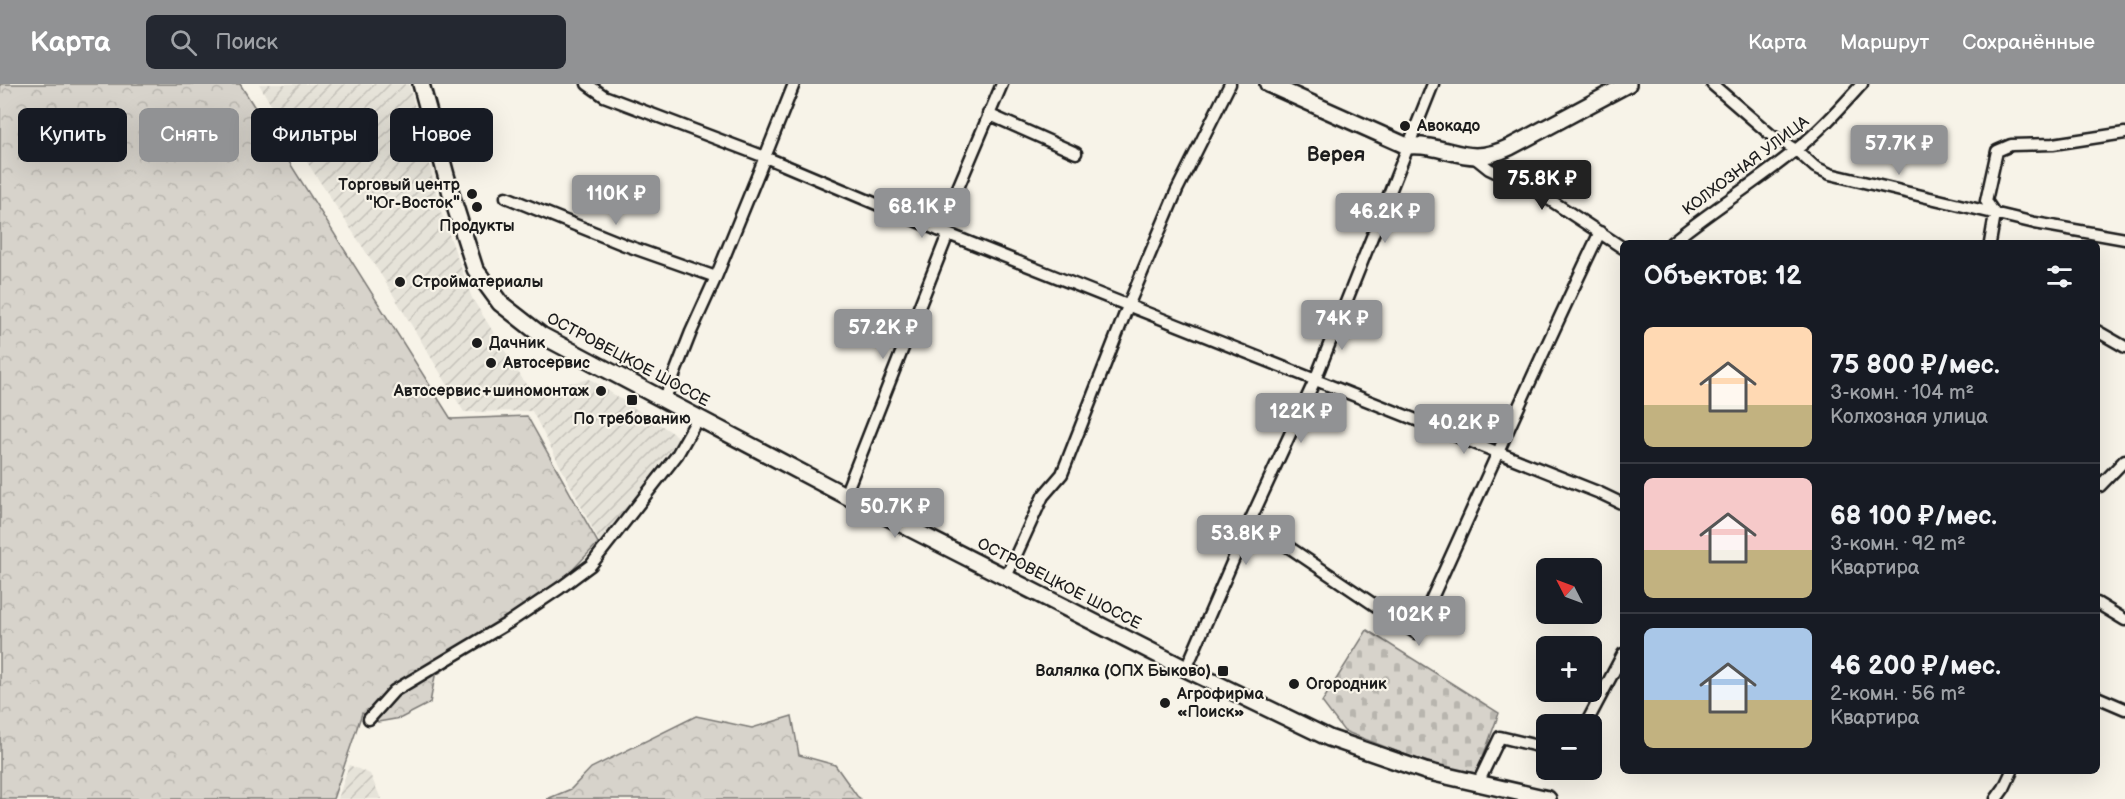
<!DOCTYPE html>
<html lang="ru">
<head>
<meta charset="utf-8">
<style>
	body { margin:0; font-family:"Balsamiq Sans",sans-serif; background:#242831; color:#f1f3f6; height:100vh; display:flex; flex-direction:column; font-size:22px; white-space:nowrap }
	* { box-sizing:border-box; margin:0 }
	p { font-size:20px; color:#9ea1a6 }
	.icon { flex:none; width:33px; height:33px; fill:none; stroke:currentColor; stroke-width:2; stroke-linecap:round; stroke-linejoin:round }
	.map { position:relative; flex:1; overflow:hidden }
	.drawer { position:absolute; left:1620px; top:156px; width:480px; height:534px; display:flex; flex-direction:column; background:#171b24; border-radius:9px; box-shadow:0 6px 24px #0002 }
	.drawer>* { flex:none }
	.guide { position:absolute; left:18px; top:24px; width:570px; height:54px; display:flex; gap:12px }
	.needle { width:39px; rotate:312deg }
	.controls { position:absolute; left:1536px; top:474px; display:grid; gap:12px }
	.controls a { display:grid; place-items:center; width:66px; height:66px; border-radius:9px; background:#171b24; box-shadow:0 6px 24px #0002; font-size:30px }
	.price { position:absolute; translate:-50% -51px; padding:0 14px; border-radius:6px; background:#919294; color:#fff; font-size:20px; line-height:39px; filter:drop-shadow(0 2px 3px #0008) }
	.price::after { content:''; position:absolute; left:50%; top:36px; width:18px; height:14px; margin-left:-9px; background:inherit; clip-path:polygon(0 0,100% 0,50% 100%) }
	.price.selected { background:#222; color:#fff }
	ul { padding:0; list-style:none }
	li { display:flex; align-items:center; gap:18px; height:150px; padding:0 24px }
	li+li { border-top:2px solid #363941 }
	li span { display:grid; place-items:center; flex:none; width:168px; height:120px; border-radius:9px; color:#555 }
	li>.icon { margin-inline-start:auto }
	span .icon { width:72px; height:72px; fill:#fffc; stroke-width:1 }
	li b { font-size:26px }
	h2 { display:flex; justify-content:space-between; align-items:center; height:72px; padding:0 24px; font-size:26px }
	.tag { padding:0 21px; border-radius:9px; background:#171b24; box-shadow:0 6px 24px #0002; font-size:21px; line-height:54px }
	.tag.selected { background:#919294; color:#fff }
	header { display:flex; align-items:center; gap:36px; box-sizing:border-box; height:84px; padding:0 30px; background:#919294; color:#fff }
	header strong { font-size:28px }
	nav { display:flex; gap:33px; margin-inline-start:auto; font-size:21px }
	.search { width:420px; height:54px; background:#242831; display:flex; align-items:center; gap:15px; box-sizing:border-box; padding:0 21px; border-radius:9px; color:#9ea1a6; font-size:22px }
	.map>svg:first-child { display:block }
	.industrial { fill:url(#industrial-furrows) }
	.forest { fill:url(#forest-crowns); stroke:#7a7874; stroke-width:1.5 }
	.cemetery { fill:url(#cemetery-stones); stroke:#7a7874; stroke-width:1.5 }
	.lines { fill:none; stroke-linecap:round; stroke-linejoin:round }
	.street-casing { stroke:#1c1c1c; stroke-width:15 }
	.secondary-casing { stroke:#1c1c1c; stroke-width:20 }
	.street { stroke:#f7f3e8; stroke-width:10 }
	.secondary { stroke:#f7f3e8; stroke-width:15 }
	.poi-dot { fill:#1c1c1c; stroke:#f7f3e8; stroke-width:2 }
	.labels { text-anchor:middle; dominant-baseline:central; stroke-width:4.5; stroke-linejoin:round; paint-order:stroke }
	.poi-label { font-size:16px; font-weight:bold; fill:#1c1c1c; stroke:#f7f3e8; text-anchor:start }
	.street-label { font-size:16px; fill:#1c1c1c; stroke:#f7f3e8 }
	.quarter-label { font-size:20px; font-weight:bold; fill:#1c1c1c; stroke:#f7f3e8 }
</style>
</head>
<body>
<header>
<strong>Карта</strong>
<div class="search"><svg class="icon" aria-label="search" viewBox="0 0 24 24"><circle cx="10" cy="10" r="6"/><path d="M15 15l6 6"/></svg>Поиск</div>
<nav><a>Карта</a><a>Маршрут</a><a>Сохранённые</a></nav>
</header>
<div class="map">
<svg width="2125" height="715" viewBox="0 0 2125 715">
	<defs>
		<pattern id="industrial-furrows" width="10" height="10" patternUnits="userSpaceOnUse" patternTransform="scale(1.5)"><rect width="10" height="10" fill="#e6e3d9"/><path d="M-1 1l2-2M0 10L10 0M9 11l2-2" fill="none" stroke="#c5c2ba"/></pattern>
		<pattern id="forest-crowns" width="20" height="18" patternUnits="userSpaceOnUse" patternTransform="scale(1.5)"><rect width="20" height="18" fill="#d7d3cb"/><path d="M2 6a3 3 0 1 1 6 0M12 15a3 3 0 1 1 6 0" fill="none" stroke="#b8b5ae"/></pattern>
		<pattern id="cemetery-stones" width="16" height="16" patternUnits="userSpaceOnUse" patternTransform="scale(1.5)"><rect width="16" height="16" fill="#d7d3cb"/><path d="M2 7V4a2 2 0 0 1 4 0v3zM10 15v-3a2 2 0 0 1 4 0v3z" fill="#b8b5ae"/></pattern>
	</defs>
	<rect width="100%" height="100%" fill="#f7f3e8"/>
	<filter id="ink" filterUnits="userSpaceOnUse"><feTurbulence type="fractalNoise" baseFrequency=".0167" numOctaves="2"/><feDisplacementMap in="SourceGraphic" scale="12" xChannelSelector="R" yChannelSelector="G"/><feConvolveMatrix kernelMatrix="1 2 1 2 8 2 1 2 1" color-interpolation-filters="sRGB"/></filter>
	<g filter="url(#ink)">
		<path class="industrial" d="M259,0H409L441,128L472,214L530,307L590,295L679,353L601,461L532,327L464,328L383,194L284,43Z
			M349,681L370,690L381,715H338Z"/>
		<path class="forest" d="M0,0H240L451,335L527,332L598,459L562,497L478,562L435,592L430,619L401,634L378,638L362,629L333,715H0Z
			M696,632L752,644L792,632L799,671L835,681L857,712L861,715H547L571,705L591,684Z"/>
		<path class="cemetery" d="M1367,546L1499,629L1476,692L1411,673L1344,647L1322,618Z"/>
		<g class="lines">
			<defs>
				<path id="street" d="M587,0L604,12L765,73L938,146L1600,409L1623,420
					M1712,0L1771,51L1796,66L1815,83L1830,90L2035,139L2125,155
					M988,30L1076,69
					M1474,73L1489,85L1538,108L1623,164
					M506,113L625,161L716,193
					M938,146L949,125L1002,0
					M1671,159C1711,126 1756,99 1797,65C1821,46 1841,23 1862,0
					M1990,159L1995,130L1986,117L1997,67L2011,61L2053,60L2125,49
					M2097,247L2125,263
					M664,317L691,248L716,193L765,73L794,0
					M2097,401L2100,402L2125,376
					M845,411L948,150
					M1250,437L1416,549C1477,416 1536,281 1600,148
					M1006,493L1043,412L1062,390L1128,222L1177,106L1230,0
					M2097,519L2125,536
					M1186,585L1250,437L1315,296L1433,0
					M2097,613L2125,625
					M369,635L394,607L508,539L560,504L591,481L677,371L698,334
					M1586,640L1623,570
					M1478,699L1500,653L1546,664
					M1996,715L2004,704L2012,687"/>
				<path id="secondary" d="M421,0L452,113L475,185L500,219L541,251L850,414L1186,585L1329,654L1425,687L1548,715
					M1268,0L1407,62C1451,59 1464,85 1510,63L1628,0"/>
			</defs>
			<use href="#street" class="street-casing"/>
			<use href="#secondary" class="secondary-casing"/>
			<use href="#street" class="street"/>
			<use href="#secondary" class="secondary"/>
		</g>
	</g>
	<g class="poi-dot">
		<circle cx="1405" cy="42" r="6"/>
		<circle cx="472" cy="110" r="6"/>
		<circle cx="477" cy="123" r="6"/>
		<circle cx="400" cy="198" r="6"/>
		<circle cx="477" cy="259" r="6"/>
		<circle cx="491" cy="279" r="6"/>
		<circle cx="601" cy="307" r="6"/>
		<rect x="626" y="310" width="12" height="12" rx="3"/>
		<rect x="1217" y="581" width="12" height="12" rx="3"/>
		<circle cx="1294" cy="600" r="6"/>
		<circle cx="1165" cy="619" r="6"/>
	</g>
	<g class="labels">
		<g class="poi-label">
			<text x="1417" y="42">Авокадо</text>
			<text x="460" y="101" text-anchor="end">Торговый центр<tspan x="460" dy="18">"Юг-Восток"</tspan></text>
			<text x="477" y="142" text-anchor="middle">Продукты</text>
			<text x="412" y="198">Стройматериалы</text>
			<text x="489" y="259">Дачник</text>
			<text x="503" y="279">Автосервис</text>
			<text x="589" y="307" text-anchor="end">Автосервис+шиномонтаж</text>
			<text x="632" y="335" text-anchor="middle">По требованию</text>
			<text x="1211" y="587" text-anchor="end">Валялка (ОПХ Быково)</text>
			<text x="1306" y="600">Огородник</text>
			<text x="1177" y="610">Агрофирма<tspan x="1177" dy="18">«Поиск»</tspan></text>
		</g>
		<g class="street-label">
			<text transform="translate(1746 82) rotate(-37)">КОЛХОЗНАЯ УЛИЦА</text>
			<text transform="translate(628 276) rotate(28)">ОСТРОВЕЦКОЕ ШОССЕ</text>
			<text transform="translate(1059 500) rotate(27)">ОСТРОВЕЦКОЕ ШОССЕ</text>
		</g>
		<g class="quarter-label">
			<text x="1336" y="71">Верея</text>
		</g>
	</g>
</svg>
<div class="controls">
<a><svg class="needle" viewBox="-14 -14 28 28"><path d="M0-13l5 13h-10z" fill="#e53935"/><path d="M0 13l5-13h-10z" fill="#9ea1a6"/></svg></a>
<a>+</a>
<a>−</a>
</div>
<b class="price" style="left:1899px;top:92px">57.7K ₽</b>
<b class="price selected" style="left:1542px;top:127px">75.8K ₽</b>
<b class="price" style="left:616px;top:142px">110K ₽</b>
<b class="price" style="left:922px;top:155px">68.1K ₽</b>
<b class="price" style="left:1385px;top:160px">46.2K ₽</b>
<b class="price" style="left:1342px;top:267px">74K ₽</b>
<b class="price" style="left:883px;top:276px">57.2K ₽</b>
<b class="price" style="left:1301px;top:360px">122K ₽</b>
<b class="price" style="left:1464px;top:371px">40.2K ₽</b>
<b class="price" style="left:895px;top:455px">50.7K ₽</b>
<b class="price" style="left:1246px;top:482px">53.8K ₽</b>
<b class="price" style="left:1419px;top:563px">102K ₽</b>
<div class="guide">
<a class="tag">Купить</a>
<a class="tag selected">Снять</a>
<a class="tag">Фильтры</a>
<a class="tag">Новое</a>
</div>
<section class="drawer">
<h2>Объектов: 12<svg class="icon" aria-label="filters" viewBox="0 0 24 24"><path d="M4 7h16M4 17h16"/><circle cx="9" cy="7" r="2"/><circle cx="15" cy="17" r="2"/></svg></h2>
<ul>
<li><span style="background:linear-gradient(#ffd9b3 65%,#c2b280 0)"><svg class="icon" aria-label="home" viewBox="0 0 24 24"><path d="M3 11l9-7 9 7M6 9v11h12V9"/></svg></span><div><b>75 800 ₽/мес.</b><p>3-комн. · 104 m²</p><p>Колхозная улица</p></div></li>
<li><span style="background:linear-gradient(#f6c9c9 60%,#c2b280 0)"><svg class="icon" aria-label="home" viewBox="0 0 24 24"><path d="M3 11l9-7 9 7M6 9v11h12V9"/></svg></span><div><b>68 100 ₽/мес.</b><p>3-комн. · 92 m²</p><p>Квартира</p></div></li>
<li><span style="background:linear-gradient(#a9c7e8 60%,#c2b280 0)"><svg class="icon" aria-label="home" viewBox="0 0 24 24"><path d="M3 11l9-7 9 7M6 9v11h12V9"/></svg></span><div><b>46 200 ₽/мес.</b><p>2-комн. · 56 m²</p><p>Квартира</p></div></li>
</ul>
</section>
</div>
</body>
</html>
